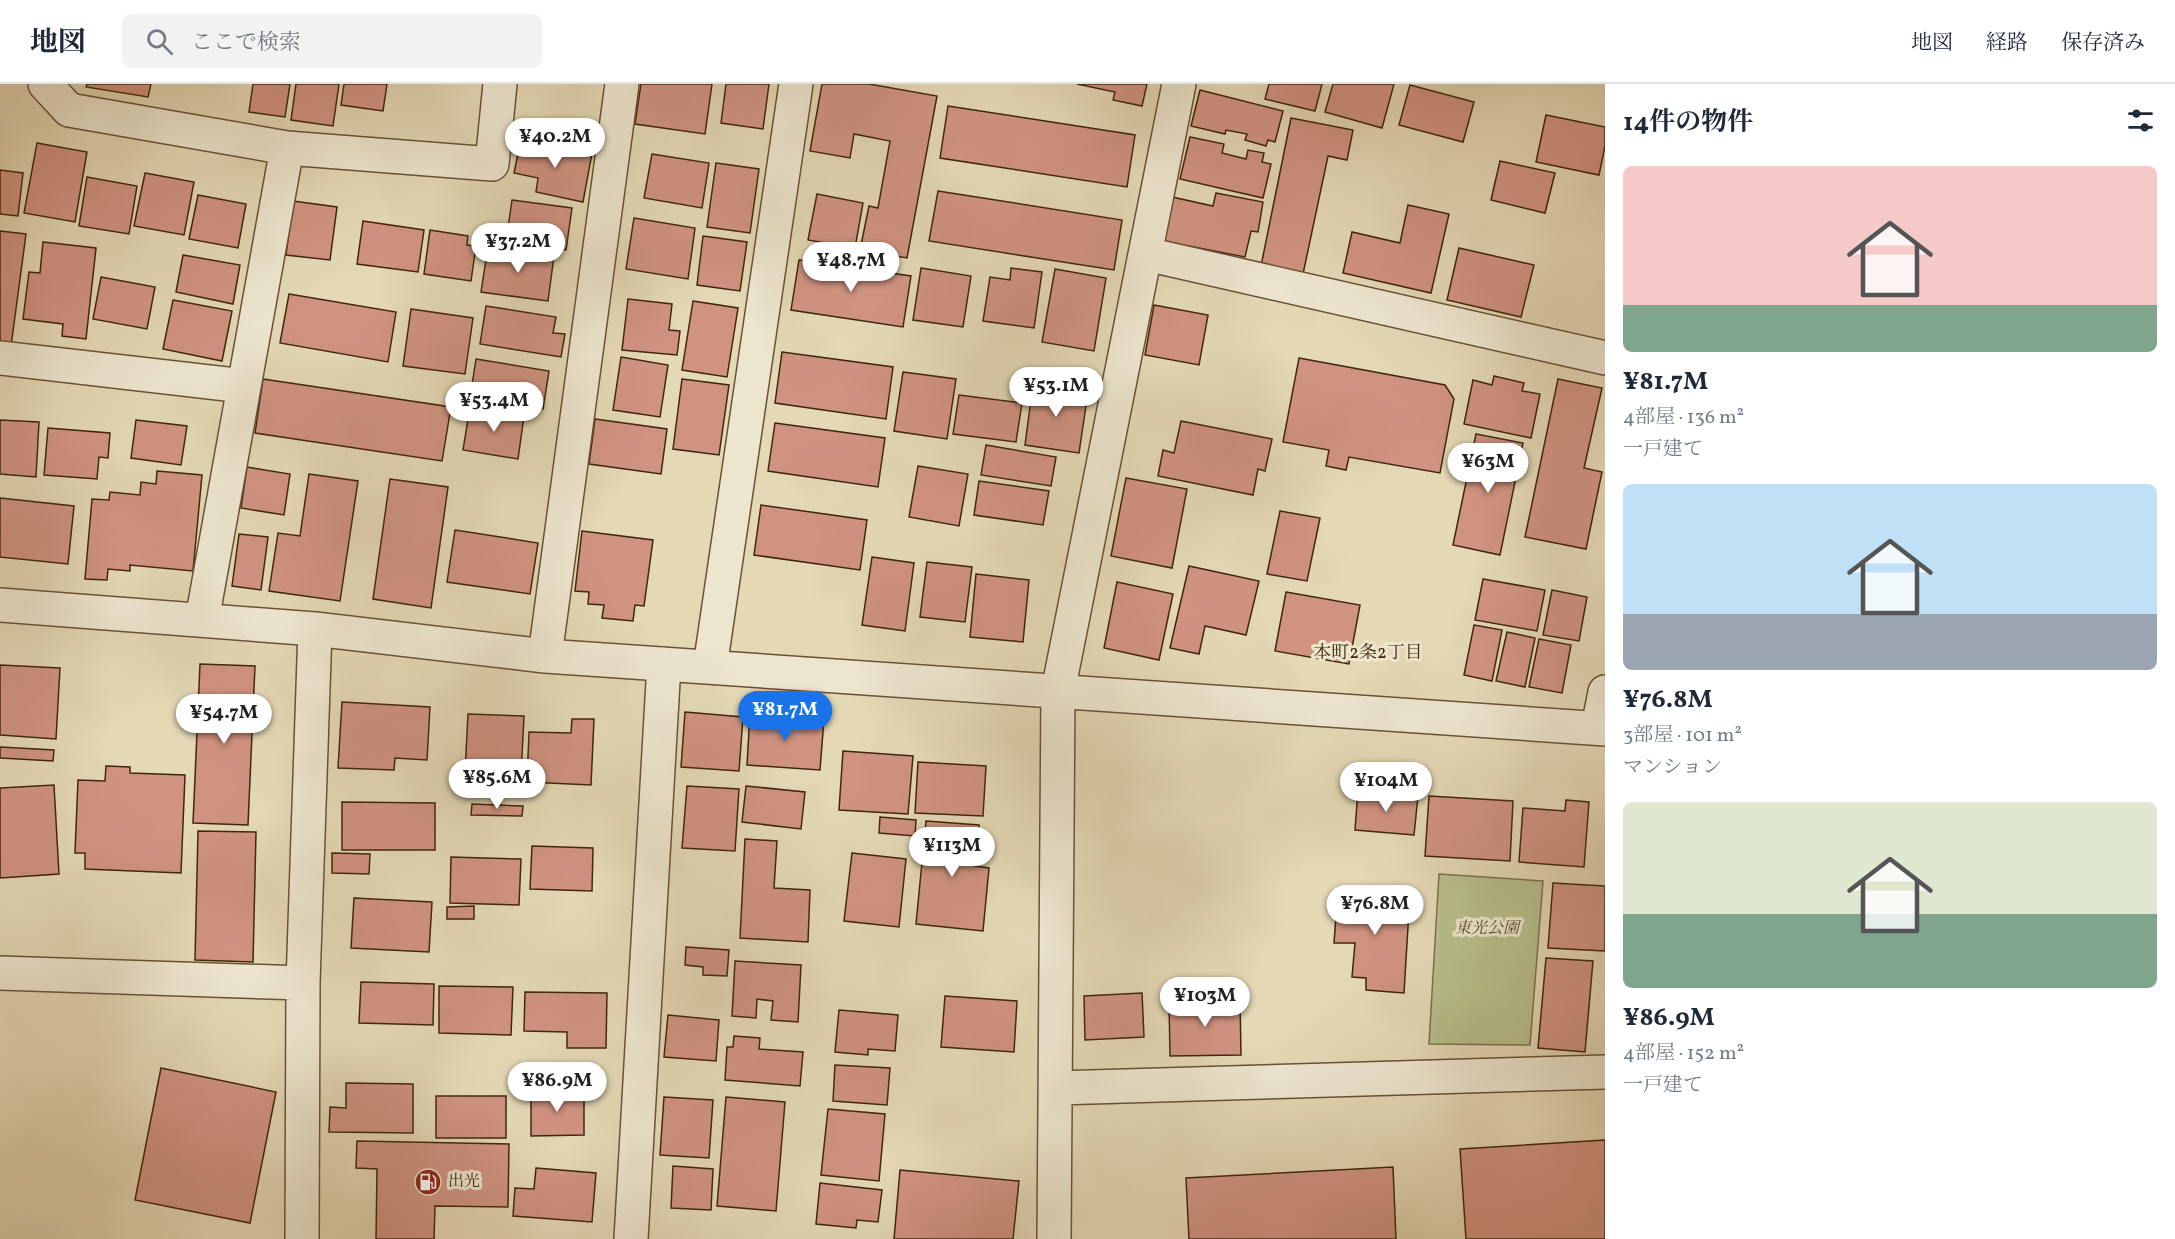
<!DOCTYPE html>
<html lang="ja">
<head>
<meta charset="utf-8">
<style>
	body { margin:0; font-family:Vollkorn,"Noto Serif JP",serif; background:#f2f2f3; color:#1f2937; height:100vh; display:flex; flex-direction:column; font-size:22px; white-space:nowrap }
	* { box-sizing:border-box; margin:0 }
	p { font-size:20px; color:#747a83 }
	.icon { flex:none; width:33px; height:33px; fill:none; stroke:currentColor; stroke-width:2; stroke-linecap:round; stroke-linejoin:round }
	.map { position:relative; flex:1; overflow:hidden }
	.details { display:flex; flex-direction:column; background:#fff; width:570px }
	.details>* { flex:none }
	.price { position:absolute; translate:-50% -51px; padding:0 14px; border-radius:21px; background:#fff; color:#222; font-size:20px; line-height:39px; filter:drop-shadow(0 2px 3px #0008) }
	.price::after { content:''; position:absolute; left:50%; top:36px; width:18px; height:14px; margin-left:-9px; background:inherit; clip-path:polygon(0 0,100% 0,50% 100%) }
	.price.active { background:#1a73e8; color:#fff }
	ul { padding:0; list-style:none }
	li { display:grid; align-content:center; gap:12px; height:318px; padding:0 18px }
	li span { display:grid; place-items:center; height:186px; border-radius:9px; color:#555 }
	li>.icon { margin-inline-start:auto }
	span .icon { width:108px; height:108px; fill:#fffc; stroke-width:1 }
	li b { font-size:26px }
	h2 { display:flex; justify-content:space-between; align-items:center; height:72px; padding:0 18px; font-size:26px }
	header { display:flex; align-items:center; gap:36px; box-sizing:border-box; height:84px; padding:0 30px; background:#fff; border-bottom:2px solid #e0e1e3 }
	header strong { font-size:28px }
	nav { display:flex; gap:33px; margin-inline-start:auto; font-size:21px }
	.search { width:420px; height:54px; background:#f2f2f3; display:flex; align-items:center; gap:15px; box-sizing:border-box; padding:0 21px; border-radius:9px; color:#747a83; font-size:22px }
	main { display:flex; flex:1; min-height:0 }
	.map>svg:first-child { display:block }
	.green { fill:#b7be8b; stroke:#7c724b; stroke-width:1.5 }
	.building { fill:#d09381; stroke:#40260b; stroke-width:1.5 }
	.lines { fill:none; stroke-linecap:round; stroke-linejoin:round }
	.street-casing { stroke:#695236; stroke-width:36 }
	.street { stroke:#ede6cf; stroke-width:33 }
	.labels { text-anchor:middle; dominant-baseline:central; stroke-width:6; stroke-linejoin:round; paint-order:stroke }
	.park-label { font-size:16px; font-style:italic; fill:#5e4c2b; stroke:#ede6cf }
	.poi-label { font-size:16px; fill:#40260b; stroke:#ede6cf; text-anchor:start }
	.neighbourhood-label { font-size:18px; fill:#40260b; stroke:#ede6cf }
</style>
</head>
<body>
<header>
<strong>地図</strong>
<div class="search"><svg class="icon" aria-label="search" viewBox="0 0 24 24"><circle cx="10" cy="10" r="6"/><path d="M15 15l6 6"/></svg>ここで検索</div>
<nav><a>地図</a><a>経路</a><a>保存済み</a></nav>
</header>
<main>
<div class="map">
<svg width="1605" height="1155" viewBox="0 0 1605 1155">
	<rect width="100%" height="100%" fill="#e4d8b5"/>
	<filter id="stains"><feTurbulence type="fractalNoise" baseFrequency=".00333" numOctaves="4"/><feColorMatrix values="0 0 0 0 .2 0 0 0 0 .09 0 0 0 0 .02 0 0 0 .5 -.17"/></filter>
	<radialGradient id="worn" r=".72"><stop offset=".6" stop-color="#630" stop-opacity="0"/><stop offset="1" stop-color="#630" stop-opacity=".3"/></radialGradient>
	<path class="green" d="M1439,790L1543,797L1530,961L1429,960Z"/>
	<path class="building" d="M87,0H151L148,13L86,3Z
		M253,0H290L285,33L249,28Z
		M296,0H339L333,42L291,36Z
		M344,0H387L383,27L341,21Z
		M641,0H712L705,50L635,40Z
		M726,0H769L763,45L721,39Z
		M822,0H869L937,12L907,174L860,166L869,122L878,124L890,57L854,50L850,74L810,67Z
		M1077,0H1147L1142,22L1113,16L1115,8Z
		M1269,0H1322L1315,27L1265,15Z
		M1333,0H1394L1382,44L1325,28Z
		M1410,1L1474,18L1463,58L1399,41Z
		M1200,6L1283,27L1275,58L1268,56L1266,62L1245,56L1247,50L1226,46L1225,50L1191,42Z
		M948,22L1135,51L1127,103L940,74Z
		M1546,31L1605,43V62L1599,91L1536,78Z
		M1291,34L1353,46L1347,76L1328,72L1303,190L1261,182Z
		M1190,53L1224,60L1222,69L1246,75L1248,66L1264,69L1262,78L1271,80L1263,114L1180,95Z
		M521,55L592,69L583,118L536,108L538,94L514,89Z
		M37,59L87,68L75,138L24,129Z
		M652,70L709,79L702,124L644,114Z
		M1500,77L1555,89L1545,129L1491,116Z
		M716,79L759,85L750,149L707,143Z
		M0,86L23,89L18,132L0,130Z
		M145,89L194,98L184,151L134,142Z
		M87,93L137,102L129,150L79,142Z
		M938,107L1122,136L1114,186L929,157Z
		M1216,109L1263,118L1258,148L1251,147L1245,173L1163,157L1172,113L1213,122Z
		M817,110L863,119L855,164L808,156Z
		M198,111L246,120L238,164L189,155Z
		M512,116L572,124L566,166L506,158Z
		M293,117L337,123L330,176L286,171Z
		M1408,121L1449,130L1431,209L1343,189L1352,148L1400,159Z
		M634,134L695,144L688,195L626,185Z
		M363,137L424,146L418,188L357,180Z
		M430,146L468,152L467,161L476,162L471,197L424,190Z
		M0,147L26,150L11,262L0,260Z
		M703,152L747,158L740,207L697,201Z
		M43,158L96,164L86,255L62,252L63,240L23,235L29,188L40,189Z
		M488,163L554,172L548,217L481,208Z
		M1459,164L1534,181L1521,233L1447,216Z
		M183,171L240,181L233,220L176,208Z
		M799,176L911,192L903,243L791,226Z
		M921,184L971,192L963,243L913,236Z
		M1011,184L1042,188L1034,244L983,237L990,193L1010,196Z
		M1055,185L1106,194L1094,267L1042,258Z
		M101,193L155,203L147,245L93,235Z
		M289,210L396,228L388,278L280,259Z
		M628,215L672,220L669,246L680,247L677,271L622,266Z
		M173,216L232,227L222,277L163,265Z
		M693,217L738,224L727,293L682,286Z
		M1154,221L1208,231L1199,281L1145,271Z
		M486,222L556,233L553,249L565,250L561,273L480,260Z
		M411,225L473,234L465,290L403,282Z
		M782,268L893,283L886,335L775,319Z
		M621,273L668,281L660,333L613,326Z
		M1299,274L1445,301L1454,315L1440,389L1349,373L1346,386L1326,382L1329,366L1283,358Z
		M476,275L549,287L543,325L470,314Z
		M903,288L956,295L947,355L894,347Z
		M1494,292L1524,299L1522,307L1540,310L1531,354L1464,340L1473,296L1492,301Z
		M263,295L451,323L442,377L255,349Z
		M682,295L729,301L719,371L673,365Z
		M1558,295L1602,304L1584,384L1602,388L1586,465L1525,453Z
		M1033,300L1088,308L1079,369L1025,361Z
		M959,311L1022,319L1016,358L953,350Z
		M470,323L524,332L518,375L463,366Z
		M595,335L667,345L661,390L589,380Z
		M0,336L39,338L36,393L0,390Z
		M136,336L187,342L181,381L131,374Z
		M1181,337L1272,355L1265,387L1258,385L1253,411L1158,392L1163,366L1174,369Z
		M775,339L885,354L878,403L768,387Z
		M48,344L110,349L108,374L99,373L97,395L44,391Z
		M1476,350L1523,359L1500,471L1453,461Z
		M986,361L1056,373L1051,402L981,391Z
		M918,382L968,390L959,442L909,433Z
		M247,383L290,390L284,431L241,424Z
		M157,387L202,391L193,487L130,481V487L108,485L107,496L85,495L92,415L109,416L110,408L140,411L141,398L156,400Z
		M309,390L358,397L340,517L269,507L278,449L300,452Z
		M1126,394L1187,405L1172,484L1111,472Z
		M390,395L448,403L431,524L373,515Z
		M979,397L1049,407L1043,441L974,431Z
		M0,414L74,422L68,480L0,473Z
		M761,421L867,436L860,486L754,471Z
		M1280,427L1320,434L1307,497L1267,490Z
		M455,446L538,459L530,510L447,498Z
		M582,447L653,456L644,522L635,521L633,537L602,534L604,521L588,520L589,508L575,507Z
		M239,450L268,453L261,506L232,502Z
		M872,473L914,479L905,547L862,541Z
		M927,478L972,483L965,538L920,533Z
		M1189,482L1259,497L1246,551L1205,542L1199,570L1170,564Z
		M976,490L1029,496L1023,558L970,553Z
		M1483,495L1545,506L1537,547L1475,536Z
		M1117,498L1173,510L1159,576L1104,564Z
		M1552,506L1587,513L1579,557L1543,551Z
		M1286,508L1360,521L1349,580L1275,567Z
		M1474,541L1502,546L1492,597L1464,591Z
		M1507,548L1535,554L1525,603L1496,597Z
		M1539,555L1571,561L1562,609L1529,603Z
		M200,580L255,582L248,741L193,739Z
		M0,581L60,584L56,655L0,651Z
		M342,618L430,623L427,676L395,674L394,686L338,684Z
		M685,628L743,633L739,687L681,683Z
		M750,629L824,635L820,686L747,681Z
		M468,630L524,632L520,710L464,707Z
		M572,635H594L591,701L527,698L529,648L571,649Z
		M0,663L54,666L53,677L0,674Z
		M843,667L913,672L908,730L839,726Z
		M918,678L986,682L983,732L915,729Z
		M106,682L130,683V689L185,691L181,789L85,785V769H75L78,696L105,697Z
		M54,701L59,790L0,794V704Z
		M687,702L739,705L735,767L682,764Z
		M746,702L805,708L801,745L742,738Z
		M1358,706L1418,712L1414,751L1355,746Z
		M1429,712L1513,717L1510,777L1425,772Z
		M1566,716L1589,718L1584,783L1519,778L1523,724L1565,727Z
		M342,718L435,719V766H342Z
		M472,720L523,722L522,732L471,731Z
		M880,733L916,736L915,752L879,749Z
		M926,737L979,741L975,782L989,784L983,847L916,840Z
		M198,747L256,748L253,878L195,876Z
		M745,755L777,757L774,804L810,806L808,858L740,854Z
		M532,762L593,764L592,807L530,805Z
		M332,769L370,770L369,790L332,789Z
		M852,769L906,775L899,843L844,837Z
		M451,773L521,775L519,821L450,819Z
		M1553,799L1605,802V867L1548,864Z
		M1338,805L1410,810L1404,909L1366,906V894L1352,893L1355,859H1334Z
		M354,814L432,818L429,868L351,864Z
		M474,822V835H447V823Z
		M686,863L729,866L727,892L703,891V883L685,881Z
		M1546,874L1593,877L1585,968L1538,964Z
		M735,877L801,881L798,938L771,936L773,917L757,915L756,934L732,932Z
		M361,898L434,900L433,941L359,939Z
		M439,902L513,903L511,951L439,949Z
		M525,908L607,909L606,964H567V948L524,947Z
		M1142,909L1144,953L1085,956L1084,912Z
		M945,912L1017,917L1014,968L941,963Z
		M1240,917L1241,971L1170,972L1169,918Z
		M839,926L898,931L895,967L868,965V971L835,968Z
		M668,931L719,936L716,977L664,973Z
		M734,952L760,954L759,965L803,968L800,1002L725,996L727,963H733Z
		M835,981L890,984L887,1021L833,1017Z
		M161,984L276,1008L250,1139L135,1116Z
		M346,999L413,1000V1049L329,1048L330,1023L346,1024Z
		M531,1006H584V1051L531,1052Z
		M436,1012H506V1054H436Z
		M664,1013L713,1016L709,1074L660,1071Z
		M726,1013L785,1018L776,1127L717,1122Z
		M828,1025L885,1030L879,1097L821,1091Z
		M1605,1056V1155H1466L1460,1065Z
		M357,1057L509,1060L508,1123L435,1122L434,1155H376L377,1085L356,1084Z
		M673,1082L713,1085L711,1126L671,1124Z
		M1393,1083L1396,1155H1189L1186,1094Z
		M536,1084L596,1089L592,1138L513,1132L515,1104L534,1105Z
		M900,1086L1019,1097L1013,1155H894Z
		M820,1099L882,1106L878,1138L857,1136L856,1144L816,1140Z"/>
	<g class="lines">
		<defs>
			<path id="street" d="M45,0L69,26L287,64L202,536
				M287,64L492,80L500,0
				M1146,170L1605,274
				M0,274L244,302
				M0,521L315,545L545,572L1605,645
				M545,572L622,0
				M710,583L796,0
				M1598,644L1605,608
				M0,889L303,899
				M1056,1004L1605,988
				M302,1155L303,899L315,545
				M631,1155L664,580
				M1054,1155L1058,607L1179,0"/>
		</defs>
		<use href="#street" class="street-casing"/>
		<use href="#street" class="street"/>
	</g>
	<defs>
		<symbol id="fuel-disc" viewBox="-11 -11 22 22"><circle r="9.5" fill="#8f2418" stroke="#ede6cf"/><path d="M-5.5-6h7V0h2V4h1.3V-2.5L3-4.5l.8-.8L6-3V5H2.5V1h-1V6h-7ZM-4.2-4.7v3.2H.2V-4.7Z" fill="#fff"/></symbol>
	</defs>
	<g fill-rule="evenodd">
		<use href="#fuel-disc" x="413" y="1083" width="30" height="30"/>
	</g>
	<g class="labels">
		<g class="park-label">
			<text x="1487" y="845">東光公園</text>
		</g>
		<g class="poi-label">
			<text x="448" y="1098">出光</text>
		</g>
		<g class="neighbourhood-label">
			<text x="1368" y="569">本町2条2丁目</text>
		</g>
	</g>
	<rect width="100%" height="100%" filter="url(#stains)"/>
	<rect width="100%" height="100%" fill="url(#worn)"/>
</svg>
<b class="price" style="left:555px;top:85px">¥40.2M</b>
<b class="price" style="left:518px;top:190px">¥37.2M</b>
<b class="price" style="left:851px;top:209px">¥48.7M</b>
<b class="price" style="left:1056px;top:334px">¥53.1M</b>
<b class="price" style="left:494px;top:349px">¥53.4M</b>
<b class="price" style="left:1488px;top:410px">¥63M</b>
<b class="price active" style="left:785px;top:658px">¥81.7M</b>
<b class="price" style="left:224px;top:661px">¥54.7M</b>
<b class="price" style="left:497px;top:726px">¥85.6M</b>
<b class="price" style="left:1386px;top:729px">¥104M</b>
<b class="price" style="left:952px;top:794px">¥113M</b>
<b class="price" style="left:1375px;top:852px">¥76.8M</b>
<b class="price" style="left:1205px;top:944px">¥103M</b>
<b class="price" style="left:557px;top:1029px">¥86.9M</b>
</div>
<section class="details">
<h2>14件の物件<svg class="icon" aria-label="filters" viewBox="0 0 24 24"><path d="M4 7h16M4 17h16"/><circle cx="9" cy="7" r="2"/><circle cx="15" cy="17" r="2"/></svg></h2>
<ul>
<li><span style="background:linear-gradient(#f6c9c9 75%,#7fa58c 0)"><svg class="icon" aria-label="home" viewBox="0 0 24 24"><path d="M3 11l9-7 9 7M6 9v11h12V9"/></svg></span><div><b>¥81.7M</b><p>4部屋 · 136 m²</p><p>一戸建て</p></div></li>
<li><span style="background:linear-gradient(#bfe0f5 70%,#9aa5b1 0)"><svg class="icon" aria-label="home" viewBox="0 0 24 24"><path d="M3 11l9-7 9 7M6 9v11h12V9"/></svg></span><div><b>¥76.8M</b><p>3部屋 · 101 m²</p><p>マンション</p></div></li>
<li><span style="background:linear-gradient(#dfe7d0 60%,#7fa58c 0)"><svg class="icon" aria-label="home" viewBox="0 0 24 24"><path d="M3 11l9-7 9 7M6 9v11h12V9"/></svg></span><div><b>¥86.9M</b><p>4部屋 · 152 m²</p><p>一戸建て</p></div></li>
</ul>
</section>
</main>
</body>
</html>
